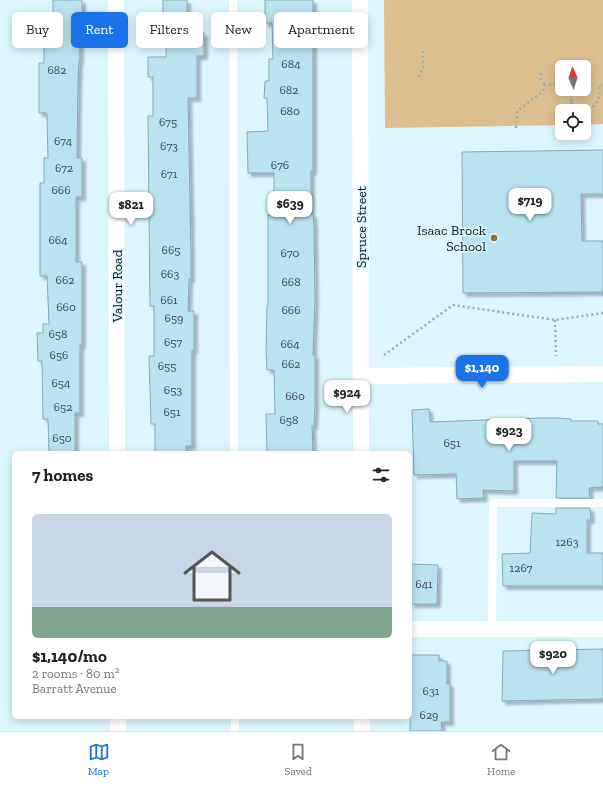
<!DOCTYPE html>
<html lang="en">
<head>
<meta charset="utf-8">
<style>
	body { margin:0; font-family:"Zilla Slab",serif; background:#f2f2f2; color:#222; height:100vh; display:flex; flex-direction:column; font-size:15px; white-space:nowrap }
	* { box-sizing:border-box; margin:0 }
	p { font-size:13px; color:#767676 }
	.icon { flex:none; width:22px; height:22px; fill:none; stroke:currentColor; stroke-width:2; stroke-linecap:round; stroke-linejoin:round }
	.map { position:relative; flex:1; overflow:hidden }
	.side { position:absolute; left:12px; top:451px; width:400px; height:268px; display:flex; flex-direction:column; background:#fff; border-radius:6px; box-shadow:0 2px 10px #0003 }
	.side>* { flex:none }
	.guide { position:absolute; left:12px; top:12px; width:400px; height:36px; display:flex; gap:8px }
	.needle { width:26px; rotate:357deg }
	.fabs { position:absolute; left:555px; top:60px; display:grid; gap:8px }
	.fabs a { display:grid; place-items:center; width:36px; height:36px; border-radius:6px; background:#fff; box-shadow:0 2px 10px #0003; font-size:20px }
	.price { position:absolute; translate:-50% -34px; padding:0 9px; border-radius:8px; background:#fff; color:#222; font-size:13px; line-height:26px; filter:drop-shadow(0 1px 2px #0008) }
	.price::after { content:''; position:absolute; left:50%; top:24px; width:12px; height:9px; margin-left:-6px; background:inherit; clip-path:polygon(0 0,100% 0,50% 100%) }
	.price.active { background:#1a73e8; color:#fff }
	ul { padding:0; list-style:none }
	li { display:grid; align-content:center; gap:8px; height:212px; padding:0 20px }
	li+li { border-top:1px solid #e0e0e0 }
	li span { display:grid; place-items:center; height:124px; border-radius:6px; color:#555 }
	li>.icon { margin-inline-start:auto }
	span .icon { width:72px; height:72px; fill:#fffc; stroke-width:1 }
	li b { font-size:17px }
	h2 { display:flex; justify-content:space-between; align-items:center; height:48px; padding:0 20px; font-size:17px }
	.tag { padding:0 14px; border-radius:6px; background:#fff; box-shadow:0 2px 10px #0003; font-size:14px; line-height:36px }
	.tag.active { background:#1a73e8; color:#fff }
	.menu { display:flex; justify-content:space-around; align-items:center; height:56px; border-top:1px solid #e0e0e0; background:#fff; font-size:11px; color:#767676 }
	.menu a { display:grid; justify-items:center; gap:2px }
	.menu .active { color:#1a73e8 }
	.map>svg:first-child { display:block }
	.green { fill:#ddbf8f; fill-rule:evenodd }
	.building { fill:#bae3f0; stroke:#81a9b5; filter:url(#shadow) }
	.lines { fill:none; stroke-linecap:round; stroke-linejoin:round }
	.path { stroke:#97adb4; stroke-width:2.5; stroke-dasharray:2 3; stroke-linecap:butt }
	.lane { stroke:#fff; stroke-width:8 }
	.street { stroke:#fff; stroke-width:16 }
	.poi-dot { fill:#9c7321; stroke:#ddf6fe; stroke-width:1.5 }
	.labels { text-anchor:middle; dominant-baseline:central; stroke-width:3; stroke-linejoin:round; paint-order:stroke }
	.number-label { font-size:12px; fill:#344950 }
	.street-label { font-size:14px; fill:#07161b; stroke:#ddf6fe }
	.poi-label { font-size:14px; fill:#07161b; stroke:#ddf6fe; text-anchor:end }
</style>
</head>
<body>
<div class="map">
<svg width="603" height="731" viewBox="0 0 603 731">
	<defs>
		<filter id="shadow"><feDropShadow dx="3.5" dy="3.5" stdDeviation="1" flood-color="#0004"/></filter>
	</defs>
	<rect width="100%" height="100%" fill="#ddf6fe"/>
	<path class="green" d="M384,0H603V124L584,125V111H562V125L385,128ZM562,67H584V89H562Z"/>
	<path class="building" d="M53,0H82V37H80V61H79L78,81L77,158H82V197H76V262H82V345H80V413H75V453H49L48,419H43L42,361H38L37,333H43V324H49L47,276H40V183H44V158H48L47,117V113H39V63H44V46H53Z
		M163,0H187V33H204V56H197V98H188L191,254V279H189L188,311H194V350H192V446H186V453H155V424H151L149,356H154V306H150L148,116H153V77H148V57H166V21H163Z
		M265,0H313V171H311V214H313L314,226L315,300L313,355H315V408L314,426H312L313,453H267L266,414H275L274,370H267L266,351L267,305H268V215H274V173H248L247,132L268,131L267,98H264L265,81H269V59H273L272,23H265Z
		M603,150V194H581L582,241H603V292L463,293L462,152Z
		M429,409L430,422L541,418H559L571,419V421H598V424H603V487L589,488L590,498H556L557,461H514V491L483,490L484,498L457,499L456,474L414,475L412,410Z
		M556,508H590L591,520H587V553H603V586H503L502,554L530,553L532,513L556,514Z
		M411,564L438,565L437,604H411Z
		M603,649V699L502,701L503,651Z
		M411,655H439V661H447V684H450V722H441L442,731H410Z"/>
	<g class="lines">
		<path class="path" d="M541,73V79L545,85
			M419,77L423,68V51
			M571,102C584,119 603,106 599,85H603
			M569,111L573,89
			M516,128L517,111L543,91L545,85L562,83
			M555,320L556,356
			M384,355L453,305L555,320L603,313"/>
		<path class="lane" d="M233,0L234,453
			M492,629L493,503H603
			M235,717V731"/>
		<path class="street" d="M116,0L117,453
			M360,0L361,453
			M361,376L603,374
			M410,629H603
			M118,717V731
			M362,717V731"/>
	</g>
	<circle class="poi-dot" cx="494" cy="238" r="4"/>
	<g class="labels">
		<g class="number-label">
			<text x="291" y="64">684</text>
			<text x="57" y="70">682</text>
			<text x="289" y="90">682</text>
			<text x="290" y="111">680</text>
			<text x="168" y="122">675</text>
			<text x="63" y="141">674</text>
			<text x="169" y="146">673</text>
			<text x="280" y="165">676</text>
			<text x="64" y="168">672</text>
			<text x="169" y="174">671</text>
			<text x="61" y="190">666</text>
			<text x="58" y="240">664</text>
			<text x="171" y="250">665</text>
			<text x="290" y="253">670</text>
			<text x="170" y="274">663</text>
			<text x="65" y="280">662</text>
			<text x="291" y="282">668</text>
			<text x="169" y="300">661</text>
			<text x="66" y="307">660</text>
			<text x="291" y="310">666</text>
			<text x="174" y="318">659</text>
			<text x="58" y="334">658</text>
			<text x="173" y="342">657</text>
			<text x="290" y="344">664</text>
			<text x="59" y="355">656</text>
			<text x="291" y="364">662</text>
			<text x="167" y="366">655</text>
			<text x="61" y="383">654</text>
			<text x="173" y="390">653</text>
			<text x="295" y="396">660</text>
			<text x="63" y="407">652</text>
			<text x="172" y="412">651</text>
			<text x="289" y="420">658</text>
			<text x="62" y="438">650</text>
			<text x="452" y="443">651</text>
			<text x="567" y="542">1263</text>
			<text x="521" y="568">1267</text>
			<text x="424" y="584">641</text>
			<text x="431" y="691">631</text>
			<text x="429" y="715">629</text>
		</g>
		<g class="street-label">
			<text transform="translate(361 227) rotate(-90)">Spruce Street</text>
			<text transform="translate(117 286) rotate(-90)">Valour Road</text>
		</g>
		<g class="poi-label">
			<text x="486" y="230">Isaac Brock<tspan x="486" dy="16">School</tspan></text>
		</g>
	</g>
</svg>
<div class="fabs">
<a><svg class="needle" viewBox="-14 -14 28 28"><path d="M0-13l5 13h-10z" fill="#e53935"/><path d="M0 13l5-13h-10z" fill="#767676"/></svg></a>
<a><svg class="icon" aria-label="locate" viewBox="0 0 24 24"><circle cx="12" cy="12" r="6"/><path d="M12 2v4M12 18v4M2 12h4M18 12h4"/></svg></a>
</div>
<b class="price" style="left:530px;top:222px">$719</b>
<b class="price" style="left:290px;top:225px">$639</b>
<b class="price" style="left:131px;top:226px">$821</b>
<b class="price active" style="left:482px;top:389px">$1,140</b>
<b class="price" style="left:347px;top:414px">$924</b>
<b class="price" style="left:509px;top:452px">$923</b>
<b class="price" style="left:553px;top:675px">$920</b>
<div class="guide">
<a class="tag">Buy</a>
<a class="tag active">Rent</a>
<a class="tag">Filters</a>
<a class="tag">New</a>
<a class="tag">Apartment</a>
</div>
<section class="side">
<h2>7 homes<svg class="icon" aria-label="filters" viewBox="0 0 24 24"><path d="M4 7h16M4 17h16"/><circle cx="9" cy="7" r="2"/><circle cx="15" cy="17" r="2"/></svg></h2>
<ul>
<li><span style="background:linear-gradient(#c9d6e8 75%,#7fa58c 0)"><svg class="icon" aria-label="home" viewBox="0 0 24 24"><path d="M3 11l9-7 9 7M6 9v11h12V9"/></svg></span><div><b>$1,140/mo</b><p>2 rooms · 80 m²</p><p>Barratt Avenue</p></div></li>
</ul>
</section>
</div>
<nav class="menu">
<a class="active"><svg class="icon" aria-label="map" viewBox="0 0 24 24"><path d="M3 6l6-2 6 2 6-2v14l-6 2-6-2-6 2zM9 4v14M15 6v14"/></svg>Map</a>
<a><svg class="icon" aria-label="saved" viewBox="0 0 24 24"><path d="M7 4h10v16l-5-4-5 4z"/></svg>Saved</a>
<a><svg class="icon" aria-label="home" viewBox="0 0 24 24"><path d="M3 11l9-7 9 7M6 9v11h12V9"/></svg>Home</a>
</nav>
</body>
</html>
